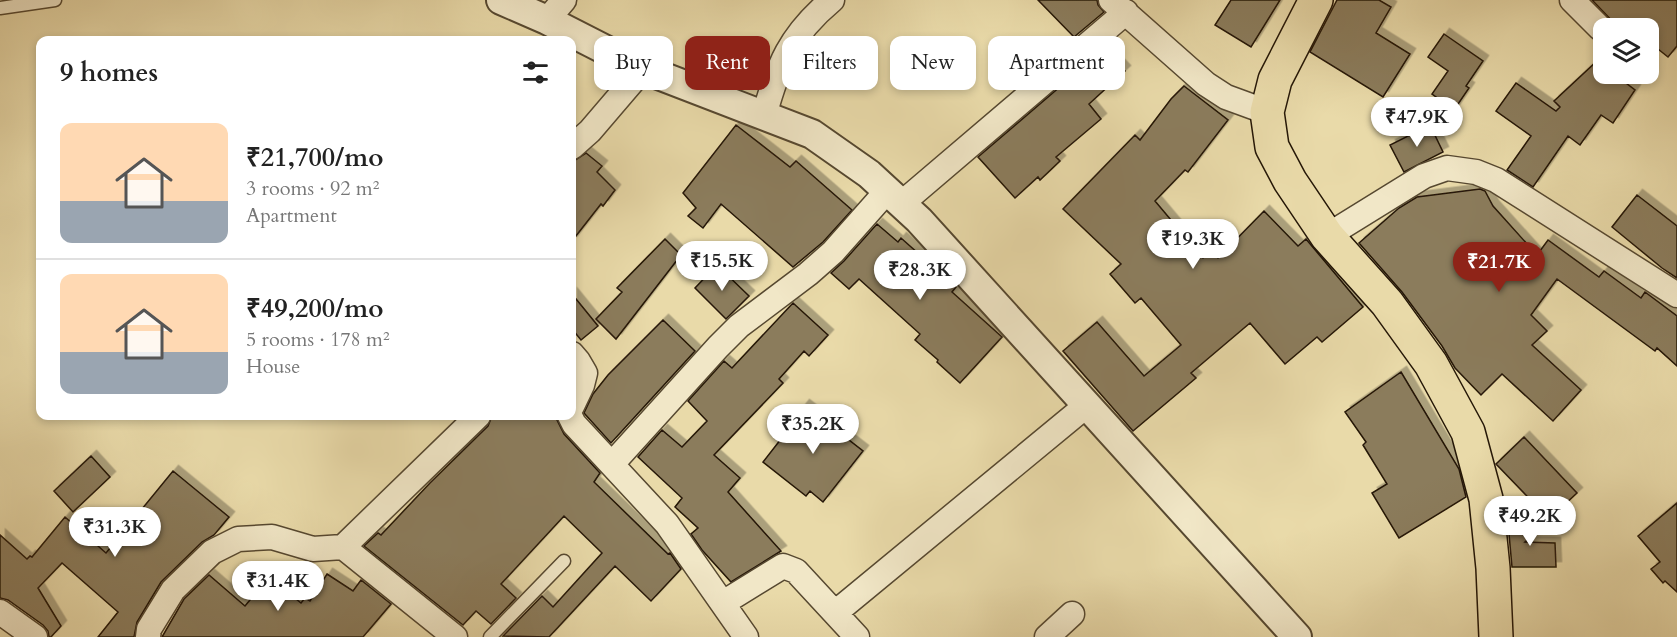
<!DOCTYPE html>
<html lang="en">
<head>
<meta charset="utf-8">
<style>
	body { margin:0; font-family:Cardo,serif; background:#f2f2f2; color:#222; height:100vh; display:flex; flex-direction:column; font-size:22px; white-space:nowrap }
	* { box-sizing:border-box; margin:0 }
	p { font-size:20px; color:#767676 }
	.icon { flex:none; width:33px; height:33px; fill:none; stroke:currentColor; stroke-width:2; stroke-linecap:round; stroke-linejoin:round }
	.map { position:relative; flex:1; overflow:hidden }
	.sheet { position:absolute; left:36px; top:36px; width:540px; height:384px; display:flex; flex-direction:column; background:#fff; border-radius:12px; box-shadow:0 3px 9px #0003 }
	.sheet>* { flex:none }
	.banner { position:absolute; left:594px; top:36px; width:570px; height:54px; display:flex; gap:12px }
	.buttons { position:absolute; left:1593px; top:18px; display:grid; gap:12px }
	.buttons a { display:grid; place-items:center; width:66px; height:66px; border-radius:12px; background:#fff; box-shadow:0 3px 9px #0003; font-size:30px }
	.price { position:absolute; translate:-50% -51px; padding:0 14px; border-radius:21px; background:#fff; color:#222; font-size:20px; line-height:39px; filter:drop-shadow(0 2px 3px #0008) }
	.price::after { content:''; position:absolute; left:50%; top:36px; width:18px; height:14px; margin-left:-9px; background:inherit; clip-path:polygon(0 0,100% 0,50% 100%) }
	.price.selected { background:#8f2418; color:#fff }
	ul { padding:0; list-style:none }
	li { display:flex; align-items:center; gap:18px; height:150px; padding:0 24px }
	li+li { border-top:2px solid #e0e0e0 }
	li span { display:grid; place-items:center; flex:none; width:168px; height:120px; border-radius:12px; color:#555 }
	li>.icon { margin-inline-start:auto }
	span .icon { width:72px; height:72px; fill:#fffc; stroke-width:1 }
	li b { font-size:26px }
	h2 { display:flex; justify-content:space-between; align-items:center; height:72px; padding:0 24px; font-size:26px }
	.tag { padding:0 21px; border-radius:12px; background:#fff; box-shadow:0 3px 9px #0003; font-size:21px; line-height:54px }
	.tag.selected { background:#8f2418; color:#fff }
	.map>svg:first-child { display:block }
	.building { fill:#8b7c5b; stroke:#251707; stroke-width:1.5; filter:url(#shadow) }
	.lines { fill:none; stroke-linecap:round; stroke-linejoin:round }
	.service-casing { stroke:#564830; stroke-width:15 }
	.minor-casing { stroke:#564830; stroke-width:27 }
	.tertiary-casing { stroke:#564830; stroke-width:32 }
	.trunk-casing { stroke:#251707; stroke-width:36 }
	.service { stroke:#f1e7c7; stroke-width:12 }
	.minor { stroke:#f1e7c7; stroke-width:24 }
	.tertiary { stroke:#f1e7c7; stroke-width:28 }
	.trunk { stroke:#e9daa9; stroke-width:33 }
</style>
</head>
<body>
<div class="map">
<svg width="1677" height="637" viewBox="0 0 1677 637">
	<defs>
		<filter id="shadow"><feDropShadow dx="5.5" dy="-5.5" stdDeviation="0" flood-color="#0004"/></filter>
	</defs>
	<rect width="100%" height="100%" fill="#e9daa9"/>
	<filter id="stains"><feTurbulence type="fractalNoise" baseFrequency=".00333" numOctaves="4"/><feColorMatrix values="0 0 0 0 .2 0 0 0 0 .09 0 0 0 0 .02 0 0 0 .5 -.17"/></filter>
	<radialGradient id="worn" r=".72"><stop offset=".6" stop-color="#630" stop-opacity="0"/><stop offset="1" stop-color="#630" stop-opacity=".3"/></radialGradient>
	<path class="building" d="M1038,0H1097L1098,5L1104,12L1074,37Z
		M1231,0H1280L1251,47L1215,25Z
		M1337,0H1379L1391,7L1376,33L1410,54L1383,97L1310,52Z
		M1592,0H1677V46L1668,57L1648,41V28H1619Z
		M1444,34L1483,61L1466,86L1469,88L1454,110L1432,94L1448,71L1428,57Z
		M1104,49L1125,71L1089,104L1101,119L1056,157L1060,161L1040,180L1038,177L1015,198L978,157Z
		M1597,61L1604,66V74H1614L1635,90L1613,123L1601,115L1580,145L1568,136L1533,187L1507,170L1531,136L1496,111L1516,83L1556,111L1560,107L1554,101Z
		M1184,86L1228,120L1188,172L1185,170L1155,201L1203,258L1211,250L1218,258L1264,211L1298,246L1306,239L1363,307L1322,342L1317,337L1285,364L1250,323L1191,373L1196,378L1133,431L1063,351L1097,322L1144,376L1181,345L1141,298L1135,303L1110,274L1121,264L1063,209L1135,135L1140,140L1171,99Z
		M736,125L790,167L796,161L852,210L823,242L793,267L721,204L703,228L688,216L696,208L683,193Z
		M1430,125L1443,152L1404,172L1390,145Z
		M586,153L602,166L597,172L615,190L603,206L601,204L572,241V162Z
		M1480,189L1485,191L1493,206L1537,255L1548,240L1599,277L1604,271L1641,298L1645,292L1677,316V366L1657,348L1655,351L1557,279L1531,315L1547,331L1532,345L1581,390L1553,421L1502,374L1481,395L1455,368L1442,346L1402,292L1359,243L1399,208L1417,197Z
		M1637,195L1677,226V278L1662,268L1612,227Z
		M877,224L898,242L901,238L956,287L952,292L1002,337L960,383L937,362L938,360L915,340L920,334L859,279L849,289L831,273L844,261Z
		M665,239L681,255L616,339L596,319L622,292L617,288Z
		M717,265L749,296L726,319L695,288Z
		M572,294L598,326L581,340L572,329Z
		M793,303L828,335L809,356L804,351L779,379L783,383L714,455L740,478L728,492L781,551L731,582L702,550L691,534L698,528L675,507L682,498L638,457L662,430L682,447L707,421L688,401L724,361L732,368Z
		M663,320L695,351L611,443L584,413L593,394L608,375Z
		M1401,372L1459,469L1466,497L1399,538L1372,493L1387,484L1363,445L1366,442L1345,412Z
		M804,405L863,451L823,502L810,491L806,496L763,462L788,430L786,428Z
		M492,416H554L556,418L564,434L600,473L594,482L668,554L670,553L681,569L651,601L615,566L549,637L503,636L542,596L553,607L602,553L564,516L501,584L516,598L491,624L476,611L463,625L364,546L378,533L381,535L430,483L488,426Z
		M1524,437L1577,493L1549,519L1496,464Z
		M91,456L110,477L73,512L54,491Z
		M173,471L229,517L214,535L202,542L161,582L137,622L134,637H98L118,612L62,563L38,588L61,626L51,637H49L48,631L43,625L8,600L0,598V535L27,559L30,556L32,557L65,517L106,553Z
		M1677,503V592L1665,581L1663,583L1651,569L1660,562L1638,536Z
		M1508,523H1545L1525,542L1555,543L1556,567H1512Z
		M327,574L353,591L361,580L391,604L363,637H162L184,599L209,575L245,606L269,577L301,603L305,598L310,601Z"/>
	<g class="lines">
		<defs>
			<path id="service" d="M0,8L55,0
				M490,637L564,561"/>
			<path id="minor" d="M1111,0L1206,84L1226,97L1267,112
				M1572,0L1600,28
				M547,20L564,0
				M764,116C778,65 790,35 832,0
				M572,147L590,131L643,69
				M901,204L1126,12
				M1327,236L1424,176L1447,168L1476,172L1496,180L1677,295
				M572,354L578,361L585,373L582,385L572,406
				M570,416L574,424L667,524L746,637
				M612,464L718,347L739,326L808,274L833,252L887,191
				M343,547L455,637
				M723,603L783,566L796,571L857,637
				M0,612L35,637
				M835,613L1087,405
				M148,637L149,629L173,590L212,552L238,539L272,537L313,549L343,547L478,416
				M1047,637L1072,614"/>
			<path id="tertiary" d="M501,0L547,20L643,69L812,134L869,174L919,220L1297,637"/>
			<path id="trunk" d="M1316,0L1275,80L1267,112L1272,147L1290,181L1327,236L1387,303L1431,364L1468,432L1486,499L1493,568L1496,637"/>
		</defs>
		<use href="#service" class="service-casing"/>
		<use href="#minor" class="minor-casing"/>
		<use href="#tertiary" class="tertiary-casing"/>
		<use href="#trunk" class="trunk-casing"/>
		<use href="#service" class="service"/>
		<use href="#minor" class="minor"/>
		<use href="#tertiary" class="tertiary"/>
		<use href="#trunk" class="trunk"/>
	</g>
	<rect width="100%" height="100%" filter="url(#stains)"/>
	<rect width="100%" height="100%" fill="url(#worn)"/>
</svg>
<div class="buttons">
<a><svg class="icon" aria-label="layers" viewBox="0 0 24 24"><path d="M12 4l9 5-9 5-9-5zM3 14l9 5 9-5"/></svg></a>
</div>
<b class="price" style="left:1417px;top:148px">₹47.9K</b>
<b class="price" style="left:1193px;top:270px">₹19.3K</b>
<b class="price" style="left:722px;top:292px">₹15.5K</b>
<b class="price selected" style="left:1499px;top:293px">₹21.7K</b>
<b class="price" style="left:920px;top:301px">₹28.3K</b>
<b class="price" style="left:813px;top:455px">₹35.2K</b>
<b class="price" style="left:1530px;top:547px">₹49.2K</b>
<b class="price" style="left:115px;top:558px">₹31.3K</b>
<b class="price" style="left:278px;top:612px">₹31.4K</b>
<div class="banner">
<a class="tag">Buy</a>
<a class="tag selected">Rent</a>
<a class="tag">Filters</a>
<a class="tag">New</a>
<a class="tag">Apartment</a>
</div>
<section class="sheet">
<h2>9 homes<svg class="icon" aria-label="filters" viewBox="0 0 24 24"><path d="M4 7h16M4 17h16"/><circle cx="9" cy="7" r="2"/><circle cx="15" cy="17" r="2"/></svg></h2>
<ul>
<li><span style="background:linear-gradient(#ffd9b3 65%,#9aa5b1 0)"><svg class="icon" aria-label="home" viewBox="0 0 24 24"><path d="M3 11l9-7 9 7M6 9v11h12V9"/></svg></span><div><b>₹21,700/mo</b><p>3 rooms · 92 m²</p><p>Apartment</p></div></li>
<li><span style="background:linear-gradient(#ffd9b3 65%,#9aa5b1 0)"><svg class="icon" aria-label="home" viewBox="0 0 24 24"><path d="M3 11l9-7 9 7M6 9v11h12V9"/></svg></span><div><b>₹49,200/mo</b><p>5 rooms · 178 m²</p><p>House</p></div></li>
</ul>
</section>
</div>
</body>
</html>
